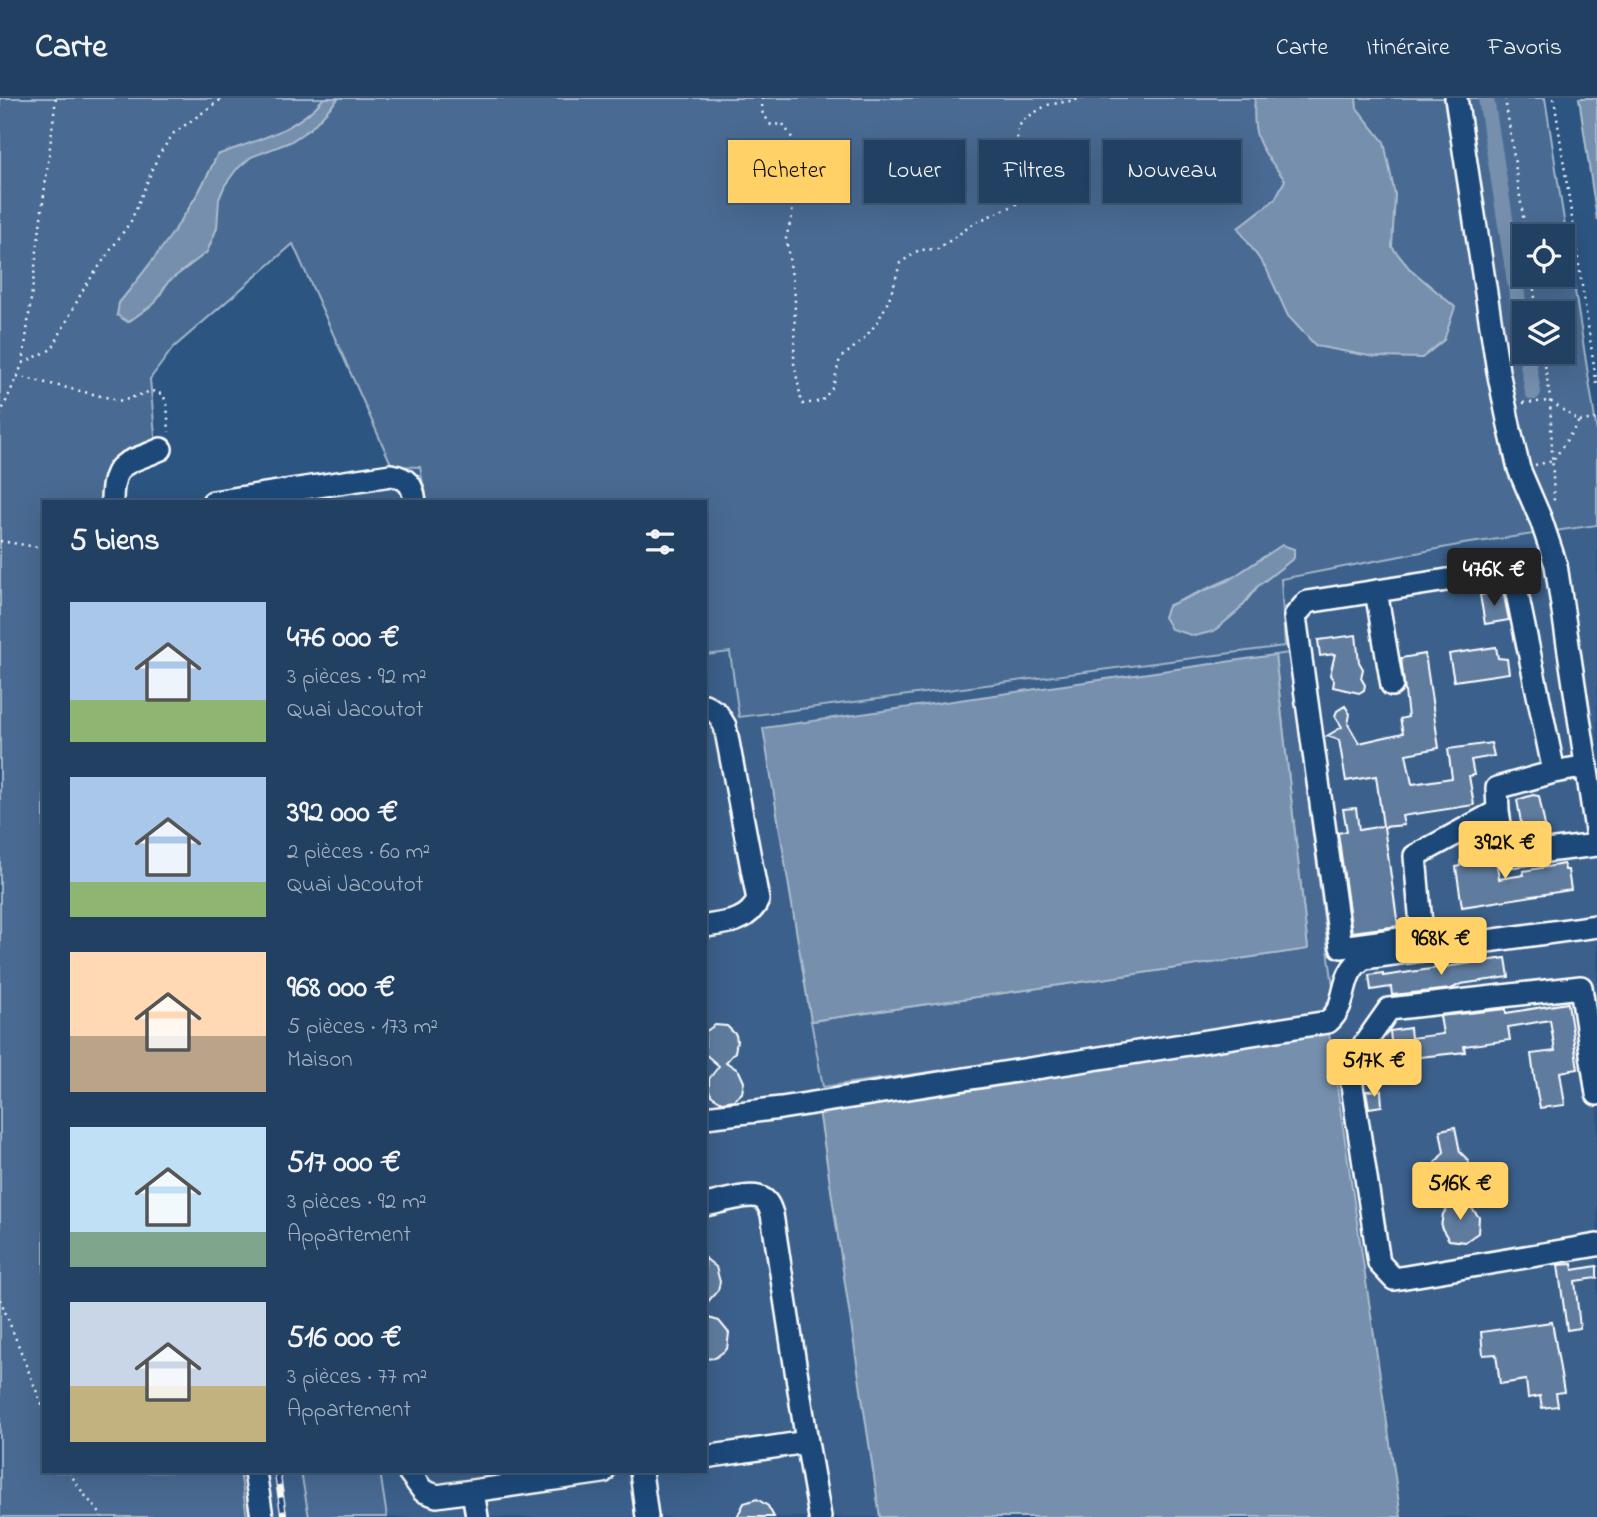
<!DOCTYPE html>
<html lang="fr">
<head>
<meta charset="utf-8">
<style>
	body { margin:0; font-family:"Indie Flower",sans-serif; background:#294768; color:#f1f3f6; height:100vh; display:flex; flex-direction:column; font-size:26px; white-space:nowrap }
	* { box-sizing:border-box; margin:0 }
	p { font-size:23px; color:#a2afbe }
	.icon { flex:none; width:38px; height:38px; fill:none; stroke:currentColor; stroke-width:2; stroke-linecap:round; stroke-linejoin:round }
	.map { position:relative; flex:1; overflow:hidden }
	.side { position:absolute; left:42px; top:402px; width:665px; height:973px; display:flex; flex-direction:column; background:#214062; border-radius:0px; box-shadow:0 7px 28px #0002,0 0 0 2px #3e5977 }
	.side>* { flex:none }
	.top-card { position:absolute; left:728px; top:42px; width:665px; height:63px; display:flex; gap:14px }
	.controls { position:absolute; left:1512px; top:126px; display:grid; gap:14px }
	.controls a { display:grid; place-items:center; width:63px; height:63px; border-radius:0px; background:#214062; box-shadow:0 7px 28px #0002,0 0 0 2px #3e5977; font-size:35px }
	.price { position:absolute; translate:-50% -60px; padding:0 16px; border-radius:7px; background:#ffd166; color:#111; font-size:23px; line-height:46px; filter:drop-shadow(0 2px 4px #0008) }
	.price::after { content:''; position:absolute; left:50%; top:42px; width:21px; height:16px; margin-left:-10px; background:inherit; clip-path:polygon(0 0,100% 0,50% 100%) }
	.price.current { background:#222; color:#fff }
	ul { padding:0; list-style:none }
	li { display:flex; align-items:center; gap:21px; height:175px; padding:0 28px }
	li span { display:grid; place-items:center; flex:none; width:196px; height:140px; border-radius:0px; color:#555 }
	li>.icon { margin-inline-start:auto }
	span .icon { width:84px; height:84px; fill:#fffc; stroke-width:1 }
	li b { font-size:30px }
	h2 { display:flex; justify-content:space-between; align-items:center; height:84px; padding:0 28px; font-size:30px }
	.tag { padding:0 24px; border-radius:0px; background:#214062; box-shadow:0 7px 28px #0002,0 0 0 2px #3e5977; font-size:24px; line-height:63px }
	.tag.current { background:#ffd166; color:#111 }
	header { display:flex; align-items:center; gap:42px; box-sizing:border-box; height:98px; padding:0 35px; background:#214062; border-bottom:2px solid #3e5977 }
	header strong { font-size:33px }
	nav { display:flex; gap:38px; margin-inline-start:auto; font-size:24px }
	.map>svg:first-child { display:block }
	.built { fill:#3b618b; fill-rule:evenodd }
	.green { fill:#486b92; stroke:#a4b5c8; stroke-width:2; fill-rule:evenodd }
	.water { fill:#748fad; stroke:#acbcce; stroke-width:2 }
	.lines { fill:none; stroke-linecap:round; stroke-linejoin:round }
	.canal { stroke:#748fad; stroke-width:16 }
	.building { fill:#5e7c9f; stroke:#fff; stroke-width:2 }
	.minor-casing { stroke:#fff; stroke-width:26 }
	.path { stroke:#fff; stroke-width:2.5; stroke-dasharray:2 5; stroke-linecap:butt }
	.minor { stroke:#1f4a7a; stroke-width:21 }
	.rail-casing { stroke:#fff; stroke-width:7 }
	.rail { stroke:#1f4a7a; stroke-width:4.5; stroke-dasharray:13; stroke-linecap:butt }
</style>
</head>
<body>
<header>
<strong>Carte</strong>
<nav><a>Carte</a><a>Itinéraire</a><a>Favoris</a></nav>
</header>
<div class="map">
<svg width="1597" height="1419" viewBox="0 0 1597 1419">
	<rect width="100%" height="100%" fill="#2c5582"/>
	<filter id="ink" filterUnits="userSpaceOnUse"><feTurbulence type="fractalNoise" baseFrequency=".0143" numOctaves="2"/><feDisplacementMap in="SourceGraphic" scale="14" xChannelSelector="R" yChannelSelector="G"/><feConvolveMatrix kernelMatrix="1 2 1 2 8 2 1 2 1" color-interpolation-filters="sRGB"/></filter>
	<g filter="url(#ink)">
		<path class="built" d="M392,368H420L426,404H188Z
			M1597,424V1419H387L380,1374H705V557L730,554L739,619L1285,548L1281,481L1527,434ZM1289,556L1335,904L823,989L812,923L1275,557Z
			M240,1374H301L309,1419H247Z"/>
		<path class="green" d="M0,0H1545L1597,334V427L1463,446L1281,481L1285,548L739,619L730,554L705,557V404H426L420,369L392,368L293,146L173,250L150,281L156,348L130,357L110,404H44V1374H240L247,1419H0ZM1524,138H1563V177H1524ZM1524,215H1563V254H1524ZM1275,474L1258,488L1238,513L1168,508L1231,480Z
			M1289,555L1335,904L1321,919L823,989L811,923L1308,851L1275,557Z
			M301,1374H380L387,1419H309Z"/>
		<path class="water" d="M324,0H339L311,30L290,44L251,59L236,72L225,87L219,101L217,130L207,154L168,184L155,205L128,224L117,217L119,205C156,159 194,111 217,57C256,42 297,33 324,0Z
			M1255,0H1356L1357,10L1384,44L1395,97L1392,149L1409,170L1455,209L1444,242L1422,260L1375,259L1316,248L1288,218L1267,172L1238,130L1275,101L1285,82C1261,50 1251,42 1255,0Z
			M1579,0H1597V122Z
			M1282,447L1294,451V460L1258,488L1238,513L1214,533L1195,538L1171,531L1164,519L1168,508L1227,483Z
			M1275,557L1308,851L811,923L763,630Z
			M1329,935L1401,1419H880L819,1012Z"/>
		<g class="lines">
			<path class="canal" d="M1486,0L1524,241
				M1526,254L1533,294"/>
		</g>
		<path class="building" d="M1503,493L1509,522L1485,526L1480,497Z
			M1356,537L1359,564L1363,571L1361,580L1365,587L1364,592L1359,595L1333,589L1334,583L1330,577L1335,556L1320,558L1318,542Z
			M1496,549L1498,560L1507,561L1509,575L1454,583L1449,556Z
			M1425,556L1439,650L1406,656L1412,686L1452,680L1448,651L1491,645L1494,658L1471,662L1474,677L1469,678L1474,707L1402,718L1404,727L1384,729L1398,828L1352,834L1338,735L1347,733L1343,711L1356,710L1359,732L1383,728L1376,678L1346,683L1339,642L1327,638L1342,629L1335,618L1337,613L1345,608L1350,616L1348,626L1359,645L1403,635L1400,621L1408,619L1401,560Z
			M1533,697L1539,698L1547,738L1524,741L1517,702Z
			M1484,753L1485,759L1490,758V763H1493L1497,768L1499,781L1524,777L1523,773L1564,766L1565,772H1568L1571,792L1462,809L1456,769L1460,768V763H1464L1462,756Z
			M1506,860L1509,879L1461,886L1451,891L1392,897L1391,889L1371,892L1369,877L1383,875V878Z
			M1568,905L1578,971L1560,974L1565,1007L1540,1010L1534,978L1531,956L1555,953L1550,922L1508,929L1510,942L1464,948L1465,954L1393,962L1390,933L1410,930L1411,940L1443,936L1440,918L1506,911V915Z
			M715,927L727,928L736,937L737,943L735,954L726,964L739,973L744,984L742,995L734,1002L722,1004L712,998L709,993V981L719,968L705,956V934Z
			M1381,992L1382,1008L1369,1010L1366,993Z
			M1455,1029L1460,1054L1468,1062L1472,1077L1470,1084L1459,1097L1442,1091L1437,1086L1433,1072L1435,1065L1444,1054L1440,1032Z
			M1454,1102L1470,1108L1479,1119L1478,1135L1465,1144L1449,1142L1441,1129L1443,1116Z
			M705,1160L716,1169L720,1184L718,1192L705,1207Z
			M1572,1166L1573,1172L1597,1168V1180L1575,1183L1580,1230L1567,1232L1558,1167Z
			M705,1219L719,1223L729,1235L727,1251L715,1260L705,1261Z
			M1552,1224L1564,1294L1556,1295L1558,1308L1542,1310L1540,1298L1528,1300L1526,1282L1500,1286L1496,1256L1483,1257L1481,1234Z
			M757,1401L768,1408L774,1419H737L744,1405Z"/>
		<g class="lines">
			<defs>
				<path id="minor" d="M1456,0L1498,273L1510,332L1519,371L1541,422L1556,467L1597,739
					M112,404C112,360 129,366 161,351
					M213,404L391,377C408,380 413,387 415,404
					M1376,493L1392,587
					M705,607L717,615L725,628L758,802C748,824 727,825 705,828
					M1554,674L1514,481L1498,474L1307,504L1295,518L1341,849L1422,838L1415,758L1498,713L1497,690L1554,674L1587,668
					M1498,713L1505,758L1597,747
					M1597,996L1581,889L1389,911L1349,968L1379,1165L1394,1181L1597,1147
					M705,1019L781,1010L1328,924C1351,904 1337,877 1364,860L1597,828
					M705,1107C718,1105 752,1093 763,1101C768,1104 770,1110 772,1116L807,1344L705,1359
					M807,1344L820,1419
					M255,1374L262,1419
					M409,1374L423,1393L437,1398L603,1374
					M641,1374L647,1419
					M473,1393L477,1419"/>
			</defs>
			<use href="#minor" class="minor-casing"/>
			<path class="path" d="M762,0V14L771,27L783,26L798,49L793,86L792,118L786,140L795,198L794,265L802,306L822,303L833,289L840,260C878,234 889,208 900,165L919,152L938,151L976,124L1015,107L1024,97L1017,41L1018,29L1026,20L1047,7L1087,0
				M1505,0L1526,138
				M1554,0L1597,288
				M1532,177L1537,215
				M1543,254L1550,300L1554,404
				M23,265L52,251L84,190L131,123L158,58L174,35L223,0
				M17,278L122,303L151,293L157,294L163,297L167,306L169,334
				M1523,305L1550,303L1579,323L1597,321
				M0,317L23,265L56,0
				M1535,367L1553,363L1579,323
				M0,443L44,450
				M0,1201L44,1312
				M69,1374L83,1395L103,1419"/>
			<use href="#minor" class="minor"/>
			<defs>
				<path id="rail" d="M277,1374L284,1419"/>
			</defs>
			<use href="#rail" class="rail-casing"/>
			<use href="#rail" class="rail"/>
		</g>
	</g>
</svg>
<div class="controls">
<a><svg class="icon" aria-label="locate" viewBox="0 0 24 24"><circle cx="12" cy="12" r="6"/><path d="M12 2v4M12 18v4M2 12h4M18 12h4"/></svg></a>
<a><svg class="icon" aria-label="layers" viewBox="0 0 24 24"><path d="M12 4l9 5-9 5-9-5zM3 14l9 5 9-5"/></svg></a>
</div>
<b class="price current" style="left:1494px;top:510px">476K €</b>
<b class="price" style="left:1505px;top:783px">392K €</b>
<b class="price" style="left:1441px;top:879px">968K €</b>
<b class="price" style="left:1374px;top:1001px">517K €</b>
<b class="price" style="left:1460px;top:1124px">516K €</b>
<div class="top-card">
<a class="tag current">Acheter</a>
<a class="tag">Louer</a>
<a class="tag">Filtres</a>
<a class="tag">Nouveau</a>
</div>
<section class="side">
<h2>5 biens<svg class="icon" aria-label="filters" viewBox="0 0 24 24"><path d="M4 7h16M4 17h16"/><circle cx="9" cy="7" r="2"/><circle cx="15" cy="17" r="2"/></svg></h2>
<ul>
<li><span style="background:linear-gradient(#a9c7e8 70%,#8fb573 0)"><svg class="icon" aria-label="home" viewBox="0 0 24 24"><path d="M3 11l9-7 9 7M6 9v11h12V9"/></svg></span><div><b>476 000 €</b><p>3 pièces · 92 m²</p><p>Quai Jacoutot</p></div></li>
<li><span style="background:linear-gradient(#a9c7e8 75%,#8fb573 0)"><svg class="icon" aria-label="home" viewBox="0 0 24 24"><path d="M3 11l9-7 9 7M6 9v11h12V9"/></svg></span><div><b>392 000 €</b><p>2 pièces · 60 m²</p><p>Quai Jacoutot</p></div></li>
<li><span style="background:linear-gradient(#ffd9b3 60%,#b9a48a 0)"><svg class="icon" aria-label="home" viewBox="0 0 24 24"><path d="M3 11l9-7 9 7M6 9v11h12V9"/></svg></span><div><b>968 000 €</b><p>5 pièces · 173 m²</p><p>Maison</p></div></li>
<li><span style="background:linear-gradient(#bfe0f5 75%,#7fa58c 0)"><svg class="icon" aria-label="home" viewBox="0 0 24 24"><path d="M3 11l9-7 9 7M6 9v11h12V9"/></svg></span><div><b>517 000 €</b><p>3 pièces · 92 m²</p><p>Appartement</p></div></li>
<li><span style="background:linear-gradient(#c9d6e8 60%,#c2b280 0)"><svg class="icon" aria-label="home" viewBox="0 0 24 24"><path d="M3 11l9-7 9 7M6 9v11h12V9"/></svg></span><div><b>516 000 €</b><p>3 pièces · 77 m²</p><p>Appartement</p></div></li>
</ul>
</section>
</div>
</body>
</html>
